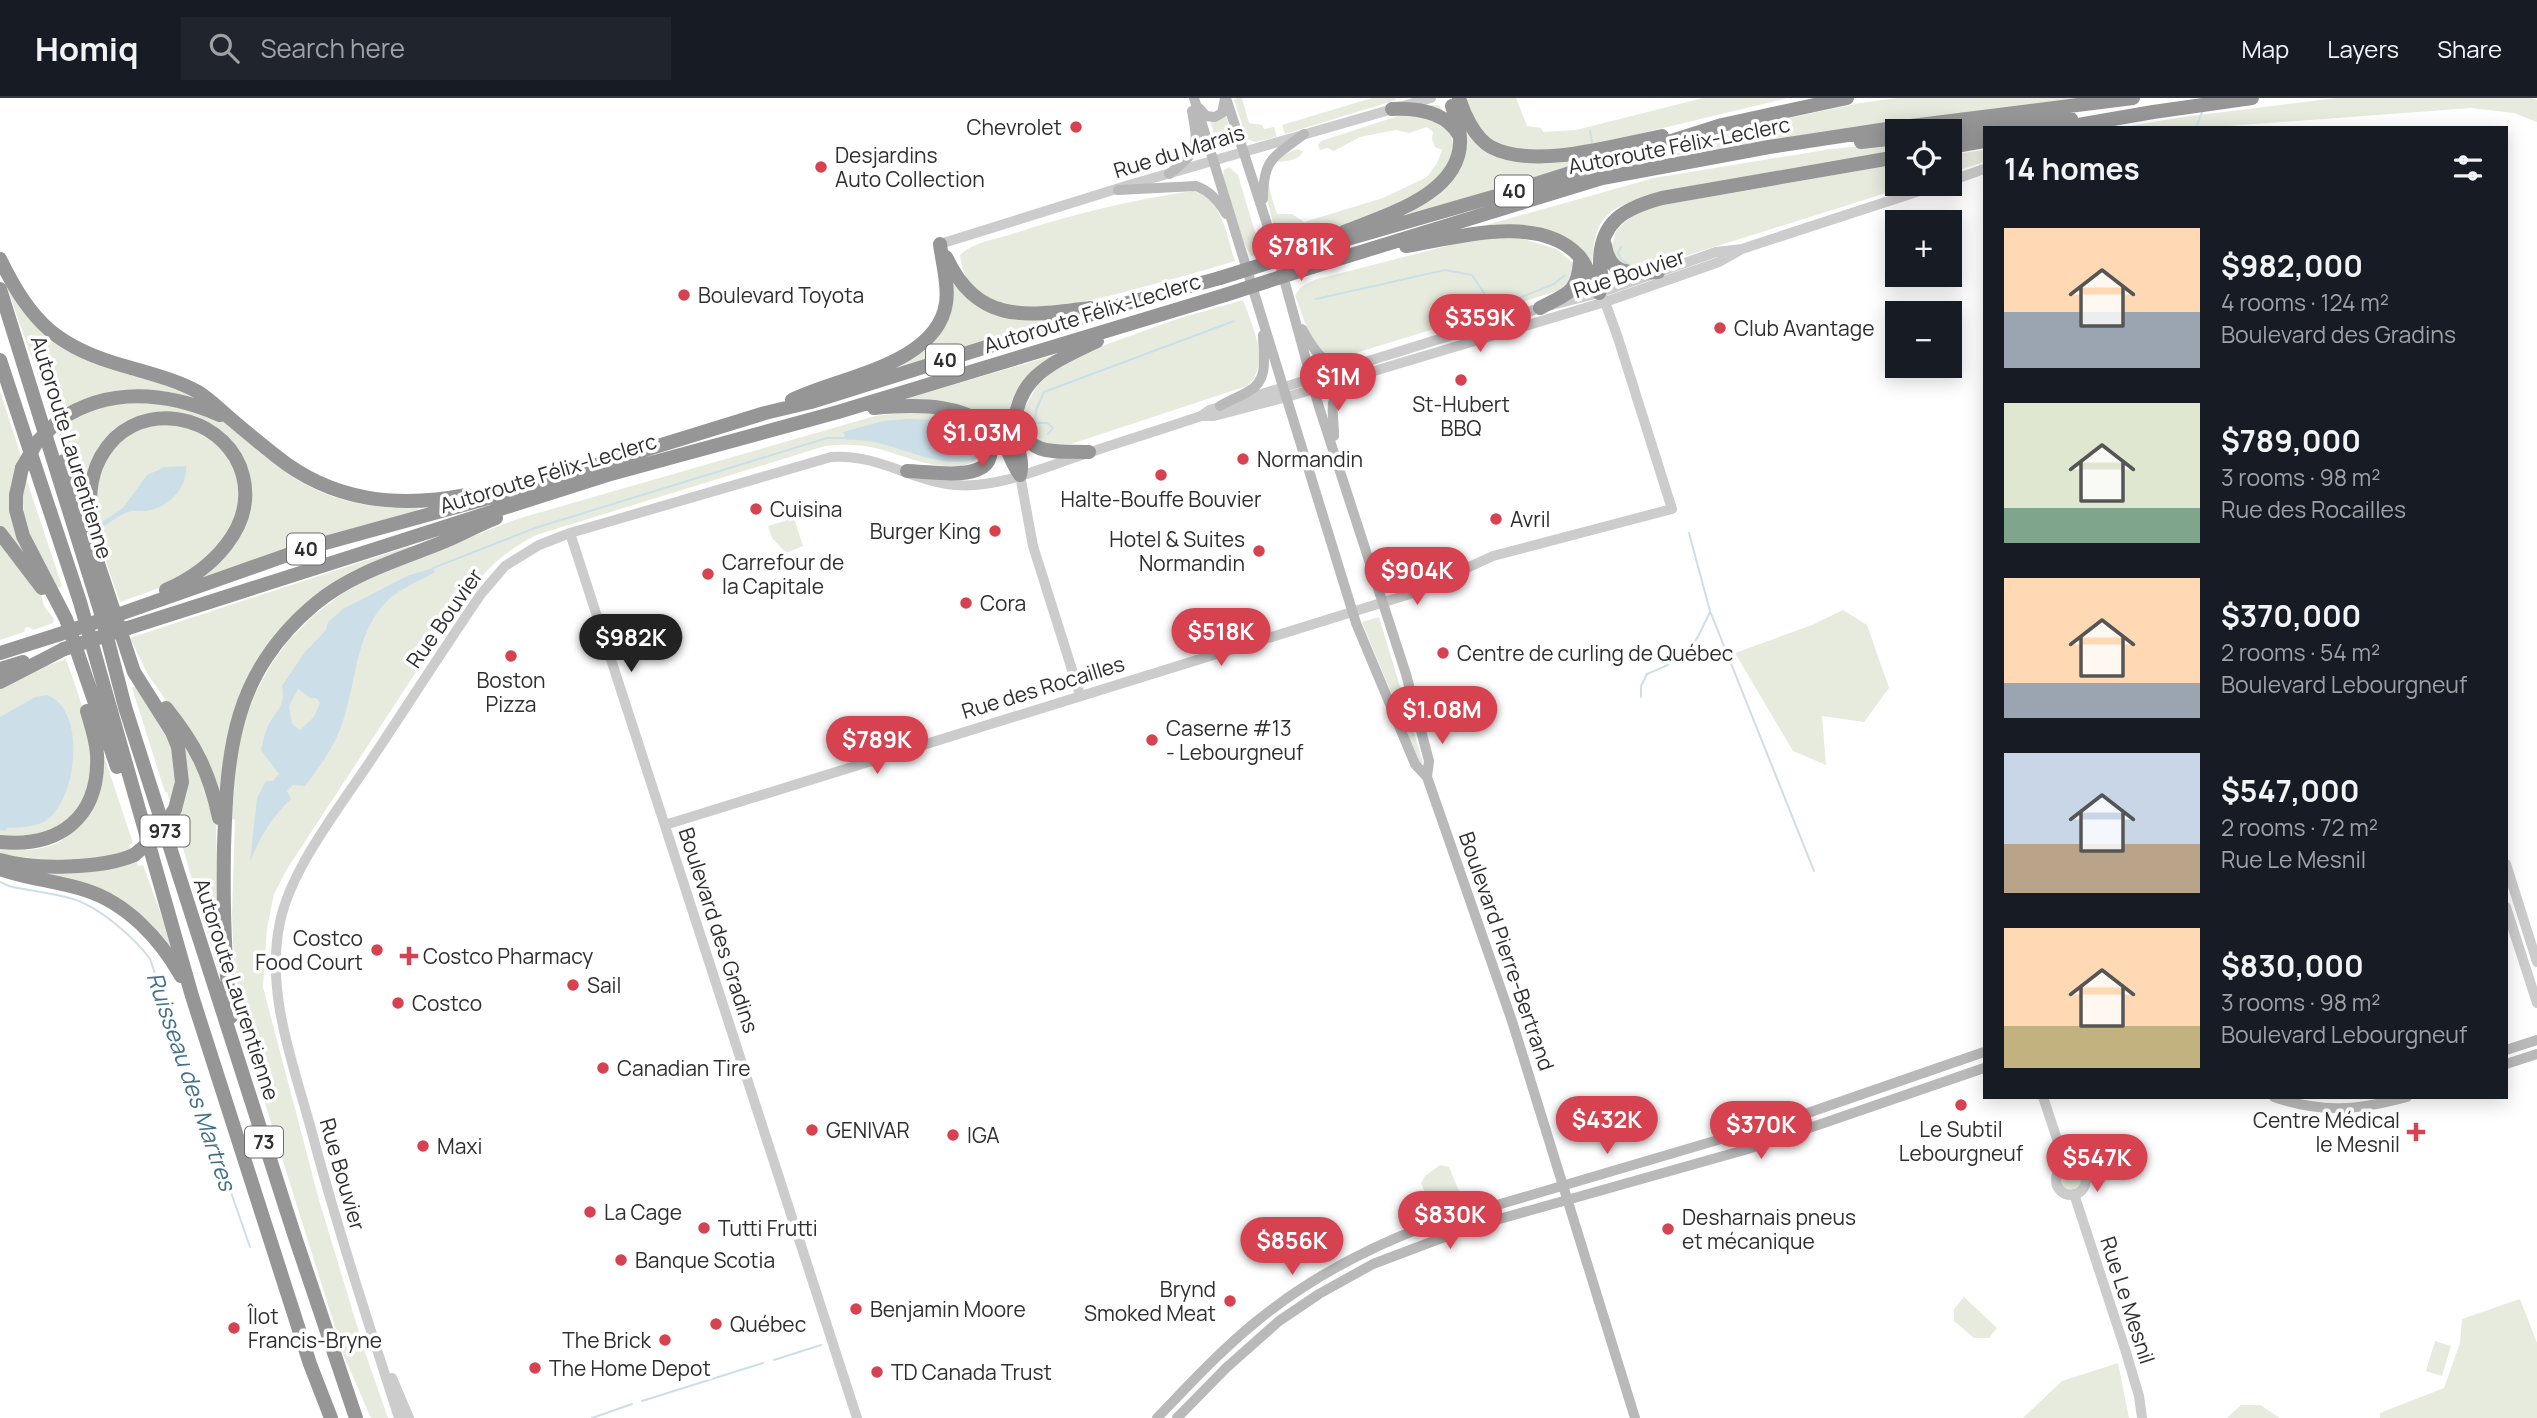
<!DOCTYPE html>
<html lang="en">
<head>
<meta charset="utf-8">
<style>
	body { margin:0; font-family:Manrope,sans-serif; background:#20242c; color:#f1f3f6; height:100vh; display:flex; flex-direction:column; font-size:26px; white-space:nowrap }
	* { box-sizing:border-box; margin:0 }
	p { font-size:23px; color:#9ea1a6 }
	.icon { flex:none; width:38px; height:38px; fill:none; stroke:currentColor; stroke-width:2; stroke-linecap:round; stroke-linejoin:round }
	.map { position:relative; flex:1; overflow:hidden }
	.drawer { position:absolute; left:1983px; top:28px; width:525px; height:973px; display:flex; flex-direction:column; background:#171b24; border-radius:0px; box-shadow:0 4px 18px #0003 }
	.drawer>* { flex:none }
	.buttons { position:absolute; left:1885px; top:21px; display:grid; gap:14px }
	.buttons a { display:grid; place-items:center; width:77px; height:77px; border-radius:0px; background:#171b24; box-shadow:0 4px 18px #0003; font-size:35px }
	.price { position:absolute; translate:-50% -60px; padding:0 16px; border-radius:24px; background:#d64250; color:#fff; font-size:23px; line-height:46px; filter:drop-shadow(0 2px 4px #0008) }
	.price::after { content:''; position:absolute; left:50%; top:42px; width:21px; height:16px; margin-left:-10px; background:inherit; clip-path:polygon(0 0,100% 0,50% 100%) }
	.price.on { background:#222; color:#fff }
	ul { padding:0; list-style:none }
	li { display:flex; align-items:center; gap:21px; height:175px; padding:0 21px }
	li span { display:grid; place-items:center; flex:none; width:196px; height:140px; border-radius:0px; color:#555 }
	li>.icon { margin-inline-start:auto }
	span .icon { width:84px; height:84px; fill:#fffc; stroke-width:1 }
	li b { font-size:30px }
	h2 { display:flex; justify-content:space-between; align-items:center; height:84px; padding:0 21px; font-size:30px }
	header { display:flex; align-items:center; gap:42px; box-sizing:border-box; height:98px; padding:0 35px; background:#171b24; border-bottom:2px solid #363941 }
	header strong { font-size:33px }
	nav { display:flex; gap:38px; margin-inline-start:auto; font-size:24px }
	.search { width:490px; height:63px; background:#20242c; display:flex; align-items:center; gap:18px; box-sizing:border-box; padding:0 24px; border-radius:0px; color:#9ea1a6; font-size:26px }
	.map>svg:first-child { display:block }
	.green { fill:#e6ebde }
	.water { fill:#ccdfe9; fill-rule:evenodd }
	.lines { fill:none; stroke-linecap:round; stroke-linejoin:round }
	.stream { stroke:#ccdfe9; stroke-width:2 }
	.tertiary { stroke:#ccc; stroke-width:10 }
	.secondary { stroke:#b9b9b9; stroke-width:10 }
	.motorway { stroke:#969696; stroke-width:14 }
	.motorway-bridge { stroke:#969696; stroke-width:14 }
	.poi-dot { fill:#d64250; stroke:#fff; stroke-width:2.5 }
	.labels { text-anchor:middle; dominant-baseline:central; stroke-width:7; stroke-linejoin:round; paint-order:stroke }
	.shield { fill:#fff; stroke:#6d6d6d; stroke-width:2 }
	.shield-label { font-size:19px; font-weight:bold; fill:#2f2f2f }
	.poi-label { font-size:21px; fill:#2f2f2f; stroke:#fff; text-anchor:start }
	.street-label { font-size:21px; fill:#2f2f2f; stroke:#fff }
	.water-label { font-size:23px; font-style:italic; fill:#44718a; stroke:#fff }
</style>
</head>
<body>
<header>
<strong>Homiq</strong>
<div class="search"><svg class="icon" aria-label="search" viewBox="0 0 24 24"><circle cx="10" cy="10" r="6"/><path d="M15 15l6 6"/></svg>Search here</div>
<nav><a>Map</a><a>Layers</a><a>Share</a></nav>
</header>
<div class="map">
<svg width="2537" height="1320" viewBox="0 0 2537 1320">
	<rect width="100%" height="100%" fill="#fff"/>
	<path class="green" d="M1237,0H1242L1249,25L1262,27L1264,31L1274,29L1277,39L1255,44L1247,41L1234,2Z
		M1372,0H1395L1396,2L1285,36L1282,27Z
		M1466,0H1516L1527,28L1541,30L1543,34L1576,32L1703,0H1788L1571,52L1535,54L1500,47L1475,29Z
		M1898,0H2083L1787,40L1668,59L1739,31L1860,5Z
		M2336,0H2530L2537,2V24L2514,15L2471,10L2202,30H2117L2183,19Z
		M1432,7H1438C1447,14 1448,25 1451,36C1453,45 1455,57 1451,67C1434,103 1316,136 1279,150L1264,88L1272,62L1297,51L1303,53C1299,63 1286,63 1277,64C1262,79 1272,99 1277,116H1292L1304,124L1383,100L1427,79L1437,65L1442,52L1435,49L1432,41L1433,34L1427,29L1409,35L1396,32L1360,39L1334,53L1327,50L1320,52L1318,47L1321,43Z
		M1226,17L1233,45L1226,51L1217,46L1210,22Z
		M1461,18L1505,58L1629,51L1405,118L1442,92L1465,59Z
		M1897,45V54L1658,95C1608,110 1594,115 1592,170C1573,121 1515,131 1472,131L1654,80L1831,51Z
		M1984,52V64L1950,75V57Z
		M1897,66V86H1915L1644,171L1630,173L1615,160L1612,148L1616,133L1634,115L1652,109Z
		M1229,69L1238,77L1254,131L1264,155L1251,158L1242,141L1223,80L1224,72Z
		M1193,93C1222,99 1227,139 1235,163C1206,172 1176,180 1147,188C1096,201 969,242 960,157C972,145 992,142 1009,137C1069,117 1130,102 1193,93Z
		M1520,140L1557,151L1573,165V179L1564,191L1336,261C1310,249 1304,222 1295,197L1301,189L1314,182L1470,142Z
		M948,180L963,196L1061,220L896,270L895,267L945,227L952,204Z
		M5,184L34,223L200,300L198,303L170,294L146,292L56,318L53,311H50Z
		M1243,202C1252,228 1272,266 1247,288L1071,346L1052,348L1038,345L1022,323L1024,311L1038,287L1066,261L1177,221Z
		M1058,256C1022,284 1002,293 1011,343C982,305 947,302 902,302Z
		M0,293L22,361L11,419L15,436L24,455L10,443L0,427Z
		M144,301C172,307 203,309 227,325C248,340 265,359 286,374C326,403 369,411 418,410L419,413L198,483L223,459L249,383L205,324L123,328L83,408L57,329L87,311Z
		M908,314C928,315 967,316 979,335C982,339 983,347 984,352C967,386 906,358 879,351C860,346 843,346 825,348L536,437C500,456 483,474 460,507L287,771L274,796L267,830L263,889L319,1102L365,1254L388,1320H371L344,1258L247,948L234,868L232,816L235,722L232,721L237,654L244,624L256,594L272,565L289,542L314,517L343,495L378,476L517,421L875,318Z
		M164,325C180,327 197,330 211,339C216,342 220,350 224,355C249,389 239,429 211,458C188,482 151,493 120,504C109,471 92,433 95,397C95,389 100,379 103,371C113,341 135,331 164,325Z
		M25,377L62,488L56,490C34,447 17,428 25,377Z
		M794,420L803,448L786,455L772,440L768,428Z
		M0,443L41,496L44,508L54,521L53,525L33,532L29,529L25,530L24,534L0,542Z
		M410,448L411,450L362,471L260,561L222,693L219,694L186,630L148,577L130,540Z
		M1843,512L1867,527L1889,590L1864,624L1822,618L1826,667L1793,653L1735,555L1812,527Z
		M1379,519L1423,665H1420L1362,524Z
		M66,561C82,608 113,678 70,719C61,727 45,737 32,739C23,741 10,738 0,738V590L46,568Z
		M138,587L159,620L178,665L171,708L167,694H165L132,590Z
		M175,627L194,655L216,725L220,869H217L175,722L179,712Z
		M104,658L133,745L129,747L131,753C87,766 45,763 0,756V750C21,753 53,754 69,736C77,726 95,674 101,659Z
		M136,761L138,768L143,767L175,854L144,822L25,770Z
		M1440,1067L1449,1069L1461,1098L1448,1106L1432,1110L1421,1085L1425,1078Z
		M2056 1082a14 14 0 1 1 28 0a14 14 0 1 1-28 0Z
		M1964,1199L1997,1230L1989,1240H1974L1954,1223V1211Z
		M2520,1201L2537,1245V1320H2380V1315L2444,1290L2460,1245L2462,1221Z
		M2435,1243L2451,1248L2442,1278L2426,1273Z
		M2118,1265L2129,1320H2023L2062,1283Z
		M2241,1307H2260L2280,1320H2227Z"/>
	<path class="water" d="M906,321C929,321 998,323 975,362C928,372 892,339 846,342L843,334L883,323Z
		M186,368C188,390 167,411 145,413C139,414 133,412 128,414C119,417 111,424 103,429L102,424L123,410L147,377L165,369Z
		M433,470L435,474C420,483 401,490 388,502C355,534 357,582 343,623C335,648 321,667 305,688L293,687L287,693L291,701C271,720 260,739 250,764L257,700L266,683H273L279,676L261,652C263,645 264,637 267,630C275,612 286,610 282,588L305,554L326,532L328,524L343,511L407,478ZM298,591L310,600H316L320,605L314,619L300,632L292,626L289,608Z
		M47,597C86,611 78,698 48,721C37,730 21,729 7,730L5,733L0,732V619L35,599Z"/>
	<g class="lines">
		<path class="stream" d="M2197,27L2202,14
			M1590,33L1592,44
			M1621,149L1618,155L1621,161L1628,166
			M1316,201L1445,172L1472,177L1494,210L1554,186L1565,177
			M1048,336L1053,330L1047,325H1035L1036,312L1044,294L1234,223
			M1689,435L1710,513L1814,773
			M433,470L535,430L827,340H845
			M1641,599V588L1647,576C1691,558 1690,555 1710,514
			M0,784L9,788C30,793 53,795 73,801C99,809 134,839 150,861L250,1149
			M774,1262L821,1247
			M642,1303L763,1265
			M592,1320L632,1306"/>
		<path class="tertiary" d="M1950,83L1984,71
			M940,146L1129,87L1431,0
			M1202,318H1214L1287,299L1605,204L1719,164L1742,151L1760,145L1941,86
			M1020,377L1033,448L1080,597
			M570,435L857,1320
			M665,727L1410,496L1493,458L1672,411L1618,240L1605,204L1599,195
			M2506,766L2537,864
			M2506,809L2537,905
			M2043,999L2066,1068
			M2056 1082a15 15 0 1 1 30 0a15 15 0 1 1-30 0Z
			M2074,1096L2125,1251L2139,1298L2142,1320
			M392,1280L409,1320
			M399,1320C368,1224 337,1129 311,1031C293,965 265,894 280,824C291,770 342,706 373,659C409,605 444,550 481,496L505,468L539,447L570,435L831,359C880,356 911,383 955,387C998,391 1044,369 1085,356C1123,343 1163,331 1201,318L1210,312L1540,210L1599,195L1716,154L1742,151"/>
		<path class="secondary" d="M1194,0L1356,525L1415,666L1427,679L1512,923L1635,1320
			M1226,0L1279,163L1319,309L1406,576L1429,663L1427,679
			M1199,10L1206,18L1215,19L1222,15L1225,0
			M1169,76C1198,53 1199,50 1192,13
			M1118,92L1196,88C1210,93 1219,103 1226,116
			M1263,101C1263,60 1274,59 1304,36
			M1302,231C1323,269 1325,263 1366,264
			M1220,308C1229,302 1240,299 1249,293C1270,282 1263,256 1263,237
			M1334,338C1334,310 1326,305 1347,281
			M2506,952L2537,942
			M2506,966L2537,956
			M2274,999C2323,1016 2358,1012 2407,999
			M1157,1320C1189,1287 1221,1252 1257,1223C1307,1182 1365,1151 1426,1128L1799,1018L1984,954
			M1177,1320L1226,1270L1279,1223L1319,1196L1373,1166L1471,1129L1748,1051L1984,970"/>
		<path class="motorway" d="M1459,0C1464,17 1475,40 1491,49C1534,72 1616,47 1662,38
			M1392,11C1416,10 1446,14 1459,37
			M1989,30L2071,21
			M2061,30L2153,14L2252,0
			M1950,34L1984,30
			M1861,44L1897,40
			M1950,49L1984,43
			M1344,134C1385,117 1463,96 1460,40C1460,29 1455,18 1452,8
			M1605,147C1610,179 1632,175 1658,174
			M1406,148C1456,140 1538,115 1578,157C1588,167 1591,184 1599,195
			M1299,155L1510,94L1722,27L1847,0
			M946,159C978,227 1026,218 1090,210
			M0,161C32,226 58,250 128,269C152,276 176,282 198,294C211,302 220,312 231,321C246,334 261,346 276,358C333,404 398,410 467,397
			M1312,169L1602,80L1769,49L1887,31L2133,0
			M0,191L100,512L125,609L294,1136L356,1320
			M1599,195C1604,184 1601,178 1600,167C1599,123 1625,110 1662,100L1897,59
			M1540,210C1566,196 1578,196 1580,163
			M0,262L80,504L192,898L310,1266L331,1320
			M792,302C838,279 937,267 946,205C949,186 942,164 940,146
			M874,310C917,306 974,304 1002,343C1009,353 1012,366 1020,377
			M58,323C108,288 167,294 220,317
			M1018,326C1032,361 1058,352 1089,354
			M64,363L134,574L172,634L178,649L182,684L175,711
			M22,370L16,397V412L23,438L66,521L117,669
			M907,373C941,374 1014,389 983,329
			M1020,377C1024,361 1016,350 1015,334C1013,279 1054,264 1097,243
			M92,424C87,394 92,363 115,340C156,301 229,323 243,378C256,430 210,473 166,492
			M0,435L42,490
			M120,516L307,450L496,398L765,315L811,304L1124,206L1220,180
			M128,530L607,377L838,314L1225,197
			M0,555L57,537
			M0,571L23,564
			M0,584L64,551
			M166,610C195,646 210,675 219,720
			M0,744C60,750 100,719 97,656C96,641 91,627 87,613
			M0,762C34,772 102,771 134,757
			M0,771C28,781 57,783 85,792C127,805 160,841 181,878
			M231,919C224,862 223,807 224,750C227,650 233,575 315,506C352,475 399,462 443,444C461,437 478,427 496,420"/>
		<path class="motorway-bridge" d="M1220,180L1299,155
			M1225,197L1312,169
			M22,370L37,344L58,323
			M57,537L120,516
			M64,551L128,530
			M134,757L157,738L175,711"/>
	</g>
	<g class="poi-dot">
		<circle cx="1076" cy="29" r="7"/>
		<circle cx="821" cy="69" r="7"/>
		<circle cx="684" cy="197" r="7"/>
		<circle cx="1720" cy="230" r="7"/>
		<circle cx="1461" cy="282" r="7"/>
		<circle cx="1243" cy="361" r="7"/>
		<circle cx="1161" cy="377" r="7"/>
		<circle cx="756" cy="411" r="7"/>
		<circle cx="1496" cy="421" r="7"/>
		<circle cx="995" cy="433" r="7"/>
		<circle cx="1259" cy="453" r="7"/>
		<circle cx="708" cy="476" r="7"/>
		<circle cx="966" cy="505" r="7"/>
		<circle cx="1443" cy="555" r="7"/>
		<circle cx="511" cy="558" r="7"/>
		<circle cx="1152" cy="642" r="7"/>
		<circle cx="377" cy="852" r="7"/>
		<path d="M405.5 847.5h7v7h7v7h-7v7h-7v-7h-7v-7h7z"/>
		<circle cx="573" cy="887" r="7"/>
		<circle cx="398" cy="905" r="7"/>
		<circle cx="603" cy="970" r="7"/>
		<circle cx="1961" cy="1007" r="7"/>
		<circle cx="812" cy="1032" r="7"/>
		<path d="M2412.5 1023.5h7v7h7v7h-7v7h-7v-7h-7v-7h7z"/>
		<circle cx="953" cy="1037" r="7"/>
		<circle cx="423" cy="1048" r="7"/>
		<circle cx="590" cy="1114" r="7"/>
		<circle cx="704" cy="1130" r="7"/>
		<circle cx="1668" cy="1131" r="7"/>
		<circle cx="621" cy="1162" r="7"/>
		<circle cx="1230" cy="1203" r="7"/>
		<circle cx="856" cy="1211" r="7"/>
		<circle cx="716" cy="1226" r="7"/>
		<circle cx="234" cy="1230" r="7"/>
		<circle cx="665" cy="1242" r="7"/>
		<circle cx="535" cy="1270" r="7"/>
		<circle cx="877" cy="1274" r="7"/>
	</g>
	<g class="labels">
		<g class="shield">
			<rect x="1495" y="77.5" width="38" height="31" rx="5"/>
			<rect x="926" y="246.5" width="38" height="31" rx="5"/>
			<rect x="287" y="435.5" width="38" height="31" rx="5"/>
			<rect x="140.5" y="717.5" width="49" height="31" rx="5"/>
			<rect x="245" y="1028.5" width="38" height="31" rx="5"/>
		</g>
		<g class="shield-label">
			<text x="1514" y="93">40</text>
			<text x="945" y="262">40</text>
			<text x="306" y="451">40</text>
			<text x="165" y="733">973</text>
			<text x="264" y="1044">73</text>
		</g>
		<g class="poi-label">
			<text x="1062" y="29" text-anchor="end">Chevrolet</text>
			<text x="835" y="57">Desjardins<tspan x="835" dy="24">Auto Collection</tspan></text>
			<text x="698" y="197">Boulevard Toyota</text>
			<text x="1734" y="230">Club Avantage</text>
			<text x="1461" y="306" text-anchor="middle">St-Hubert<tspan x="1461" dy="24">BBQ</tspan></text>
			<text x="1257" y="361">Normandin</text>
			<text x="1161" y="401" text-anchor="middle">Halte-Bouffe Bouvier</text>
			<text x="770" y="411">Cuisina</text>
			<text x="1510" y="421">Avril</text>
			<text x="981" y="433" text-anchor="end">Burger King</text>
			<text x="1245" y="441" text-anchor="end">Hotel &amp; Suites<tspan x="1245" dy="24">Normandin</tspan></text>
			<text x="722" y="464">Carrefour de<tspan x="722" dy="24">la Capitale</tspan></text>
			<text x="980" y="505">Cora</text>
			<text x="1457" y="555">Centre de curling de Québec</text>
			<text x="511" y="582" text-anchor="middle">Boston<tspan x="511" dy="24">Pizza</tspan></text>
			<text x="1166" y="630">Caserne #13<tspan x="1166" dy="24">- Lebourgneuf</tspan></text>
			<text x="363" y="840" text-anchor="end">Costco<tspan x="363" dy="24">Food Court</tspan></text>
			<text x="423" y="858">Costco Pharmacy</text>
			<text x="587" y="887">Sail</text>
			<text x="412" y="905">Costco</text>
			<text x="617" y="970">Canadian Tire</text>
			<text x="2400" y="1022" text-anchor="end">Centre Médical<tspan x="2400" dy="24">le Mesnil</tspan></text>
			<text x="1961" y="1031" text-anchor="middle">Le Subtil<tspan x="1961" dy="24">Lebourgneuf</tspan></text>
			<text x="826" y="1032">GENIVAR</text>
			<text x="967" y="1037">IGA</text>
			<text x="437" y="1048">Maxi</text>
			<text x="604" y="1114">La Cage</text>
			<text x="1682" y="1119">Desharnais pneus<tspan x="1682" dy="24">et mécanique</tspan></text>
			<text x="718" y="1130">Tutti Frutti</text>
			<text x="635" y="1162">Banque Scotia</text>
			<text x="1216" y="1191" text-anchor="end">Brynd<tspan x="1216" dy="24">Smoked Meat</tspan></text>
			<text x="870" y="1211">Benjamin Moore</text>
			<text x="248" y="1218">Îlot<tspan x="248" dy="24">Francis-Bryne</tspan></text>
			<text x="730" y="1226">Québec</text>
			<text x="651" y="1242" text-anchor="end">The Brick</text>
			<text x="549" y="1270">The Home Depot</text>
			<text x="891" y="1274">TD Canada Trust</text>
		</g>
		<g class="street-label">
			<text transform="translate(1679 47) rotate(-11)">Autoroute Félix-Leclerc</text>
			<text transform="translate(1179 53) rotate(-17)">Rue du Marais</text>
			<text transform="translate(1629 175) rotate(-18)">Rue Bouvier</text>
			<text transform="translate(1092 215) rotate(-17)">Autoroute Félix-Leclerc</text>
			<text transform="translate(72 349) rotate(73)">Autoroute Laurentienne</text>
			<text transform="translate(548 375) rotate(-17)">Autoroute Félix-Leclerc</text>
			<text transform="translate(444 520) rotate(-55)">Rue Bouvier</text>
			<text transform="translate(1043 589) rotate(-17)">Rue des Rocailles</text>
			<text transform="translate(719 832) rotate(72)">Boulevard des Gradins</text>
			<text transform="translate(1507 853) rotate(71)">Boulevard Pierre-Bertrand</text>
			<text transform="translate(237 891) rotate(72)">Autoroute Laurentienne</text>
			<text transform="translate(343 1076) rotate(74)">Rue Bouvier</text>
			<text transform="translate(2128 1202) rotate(72)">Rue Le Mesnil</text>
		</g>
		<g class="water-label">
			<text transform="translate(192 983) rotate(71)">Ruisseau des Martres</text>
		</g>
	</g>
</svg>
<div class="buttons">
<a><svg class="icon" aria-label="locate" viewBox="0 0 24 24"><circle cx="12" cy="12" r="6"/><path d="M12 2v4M12 18v4M2 12h4M18 12h4"/></svg></a>
<a>+</a>
<a>−</a>
</div>
<b class="price" style="left:1301px;top:185px">$781K</b>
<b class="price" style="left:1480px;top:256px">$359K</b>
<b class="price" style="left:1338px;top:315px">$1M</b>
<b class="price" style="left:982px;top:371px">$1.03M</b>
<b class="price" style="left:1417px;top:509px">$904K</b>
<b class="price" style="left:1221px;top:570px">$518K</b>
<b class="price on" style="left:631px;top:576px">$982K</b>
<b class="price" style="left:1442px;top:648px">$1.08M</b>
<b class="price" style="left:877px;top:678px">$789K</b>
<b class="price" style="left:1607px;top:1058px">$432K</b>
<b class="price" style="left:1761px;top:1063px">$370K</b>
<b class="price" style="left:2097px;top:1096px">$547K</b>
<b class="price" style="left:1450px;top:1153px">$830K</b>
<b class="price" style="left:1292px;top:1179px">$856K</b>
<section class="drawer">
<h2>14 homes<svg class="icon" aria-label="filters" viewBox="0 0 24 24"><path d="M4 7h16M4 17h16"/><circle cx="9" cy="7" r="2"/><circle cx="15" cy="17" r="2"/></svg></h2>
<ul>
<li><span style="background:linear-gradient(#ffd9b3 60%,#9aa5b1 0)"><svg class="icon" aria-label="home" viewBox="0 0 24 24"><path d="M3 11l9-7 9 7M6 9v11h12V9"/></svg></span><div><b>$982,000</b><p>4 rooms · 124 m²</p><p>Boulevard des Gradins</p></div></li>
<li><span style="background:linear-gradient(#dfe7d0 75%,#7fa58c 0)"><svg class="icon" aria-label="home" viewBox="0 0 24 24"><path d="M3 11l9-7 9 7M6 9v11h12V9"/></svg></span><div><b>$789,000</b><p>3 rooms · 98 m²</p><p>Rue des Rocailles</p></div></li>
<li><span style="background:linear-gradient(#ffd9b3 75%,#9aa5b1 0)"><svg class="icon" aria-label="home" viewBox="0 0 24 24"><path d="M3 11l9-7 9 7M6 9v11h12V9"/></svg></span><div><b>$370,000</b><p>2 rooms · 54 m²</p><p>Boulevard Lebourgneuf</p></div></li>
<li><span style="background:linear-gradient(#c9d6e8 65%,#b9a48a 0)"><svg class="icon" aria-label="home" viewBox="0 0 24 24"><path d="M3 11l9-7 9 7M6 9v11h12V9"/></svg></span><div><b>$547,000</b><p>2 rooms · 72 m²</p><p>Rue Le Mesnil</p></div></li>
<li><span style="background:linear-gradient(#ffd9b3 70%,#c2b280 0)"><svg class="icon" aria-label="home" viewBox="0 0 24 24"><path d="M3 11l9-7 9 7M6 9v11h12V9"/></svg></span><div><b>$830,000</b><p>3 rooms · 98 m²</p><p>Boulevard Lebourgneuf</p></div></li>
</ul>
</section>
</div>
</body>
</html>
